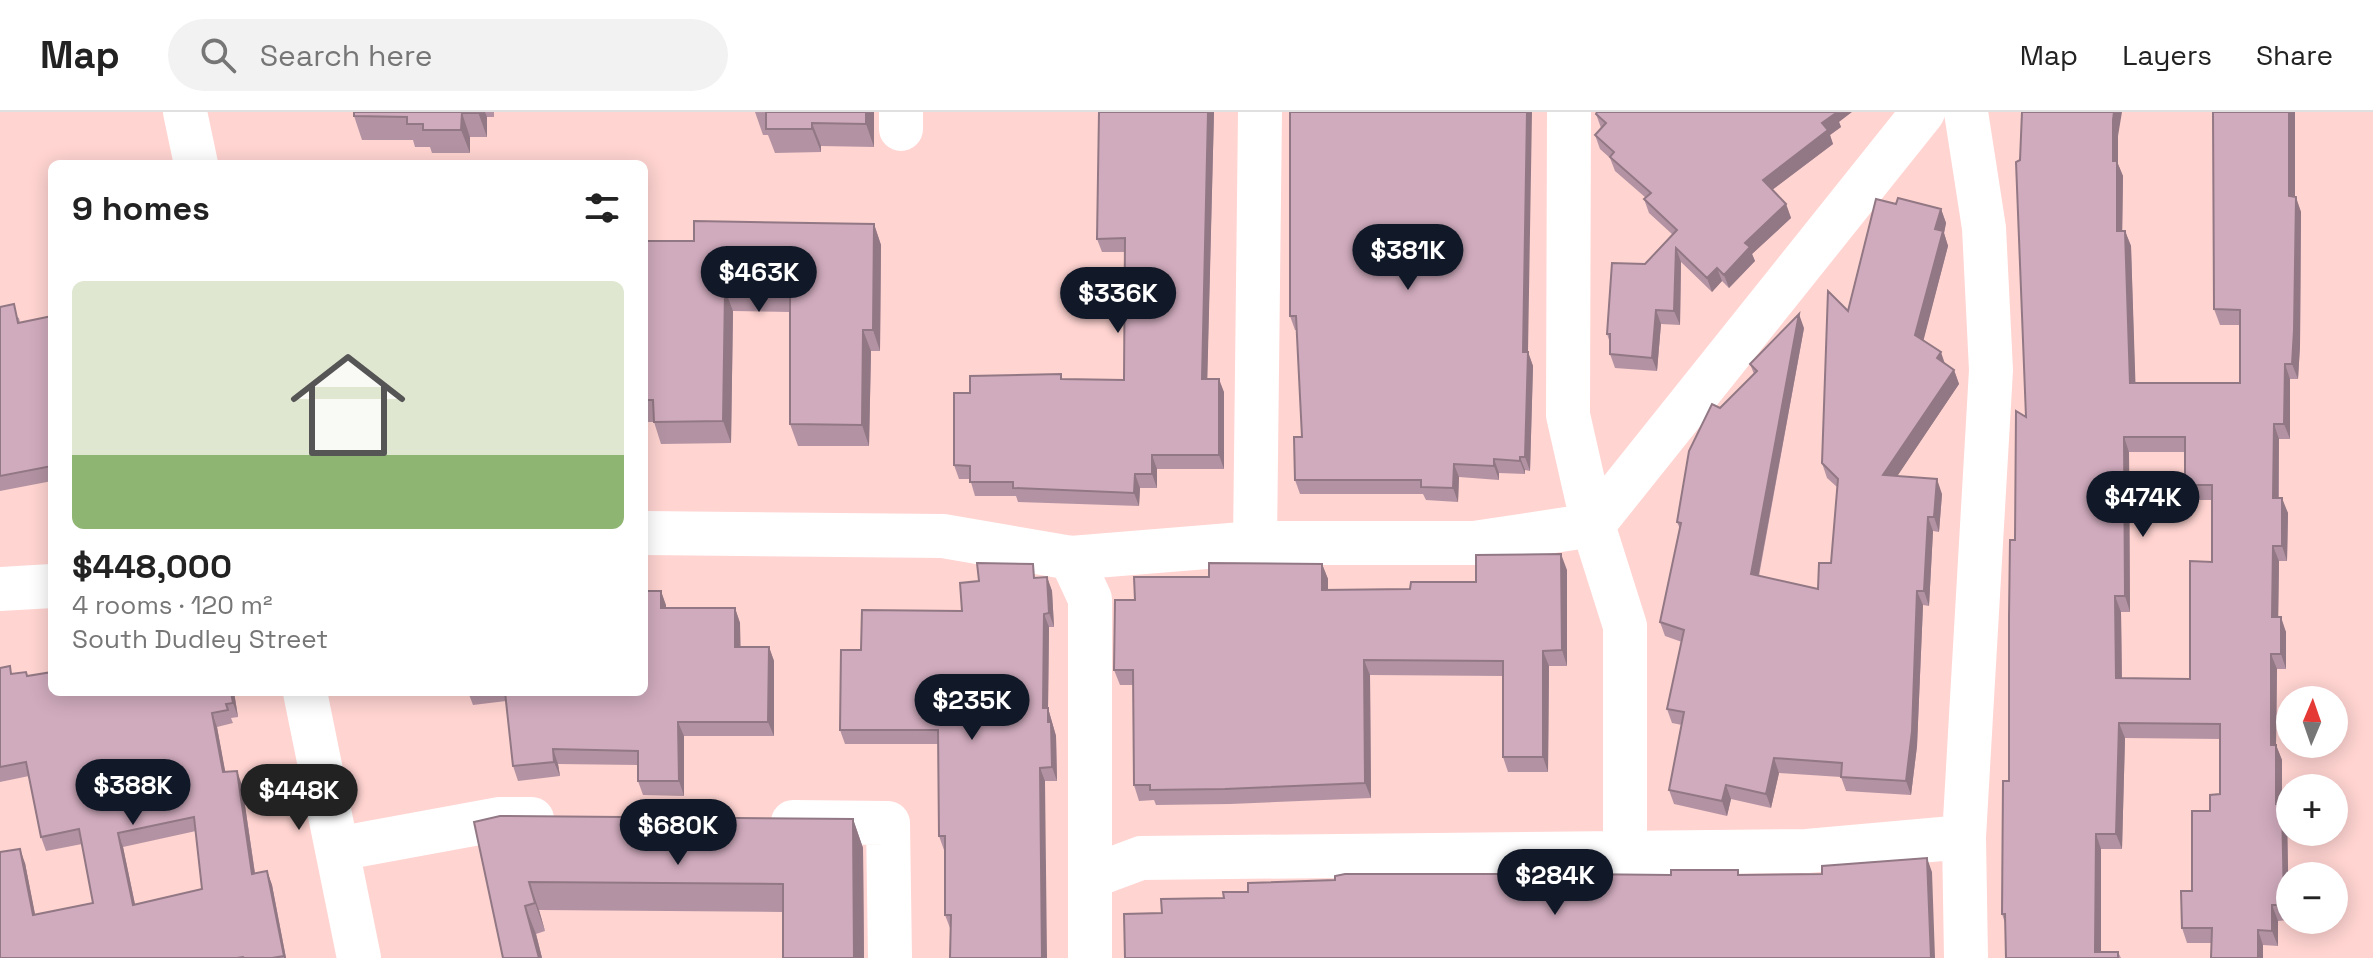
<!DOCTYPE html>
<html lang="en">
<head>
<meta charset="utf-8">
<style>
	body { margin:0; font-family:"Space Grotesk",sans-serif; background:#f2f2f2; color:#222; height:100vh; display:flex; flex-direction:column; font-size:30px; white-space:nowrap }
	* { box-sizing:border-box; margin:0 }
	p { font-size:26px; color:#767676 }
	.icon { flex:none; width:44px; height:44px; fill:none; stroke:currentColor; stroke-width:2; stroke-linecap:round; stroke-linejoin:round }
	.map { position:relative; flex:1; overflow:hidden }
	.details { position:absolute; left:48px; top:48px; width:600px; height:536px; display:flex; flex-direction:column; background:#fff; border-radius:12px; box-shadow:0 4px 20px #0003 }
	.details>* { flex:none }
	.needle { width:52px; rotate:2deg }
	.controls { position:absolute; left:2276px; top:574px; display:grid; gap:16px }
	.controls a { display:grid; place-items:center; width:72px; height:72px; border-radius:50%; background:#fff; box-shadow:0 4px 20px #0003; font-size:40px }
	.price { position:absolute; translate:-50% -68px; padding:0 18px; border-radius:28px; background:#111827; color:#fff; font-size:26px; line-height:52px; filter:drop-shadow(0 2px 4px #0008) }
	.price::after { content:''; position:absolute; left:50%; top:48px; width:24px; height:18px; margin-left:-12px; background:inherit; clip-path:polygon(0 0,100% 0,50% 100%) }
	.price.on { background:#222; color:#fff }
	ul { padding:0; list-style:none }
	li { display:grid; align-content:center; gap:16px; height:424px; padding:0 24px }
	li+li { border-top:2px solid #e0e0e0 }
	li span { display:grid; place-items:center; height:248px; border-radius:12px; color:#555 }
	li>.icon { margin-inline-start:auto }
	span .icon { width:144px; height:144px; fill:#fffc; stroke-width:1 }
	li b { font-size:34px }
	h2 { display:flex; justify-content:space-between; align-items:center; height:96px; padding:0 24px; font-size:34px }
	header { display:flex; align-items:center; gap:48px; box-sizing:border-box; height:112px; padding:0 40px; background:#fff; border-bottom:2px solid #e0e0e0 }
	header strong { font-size:38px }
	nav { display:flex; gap:44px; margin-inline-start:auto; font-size:28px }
	.search { width:560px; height:72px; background:#f2f2f2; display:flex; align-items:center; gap:20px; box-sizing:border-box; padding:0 28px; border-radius:44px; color:#767676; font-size:30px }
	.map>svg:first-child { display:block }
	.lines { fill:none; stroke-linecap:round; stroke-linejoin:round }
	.minor { stroke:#fff; stroke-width:44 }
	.wall { fill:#b393a3; fill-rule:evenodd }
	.shaded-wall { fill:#927884 }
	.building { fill:#d0abbd; stroke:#927884; stroke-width:2; fill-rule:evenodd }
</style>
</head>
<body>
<header>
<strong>Map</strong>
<div class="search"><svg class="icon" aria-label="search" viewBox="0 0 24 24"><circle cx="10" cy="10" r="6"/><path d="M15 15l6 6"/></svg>Search here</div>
<nav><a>Map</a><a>Layers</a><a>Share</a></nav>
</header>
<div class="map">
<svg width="2373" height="846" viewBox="0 0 2373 846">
	<rect width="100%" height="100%" fill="#ffd4d1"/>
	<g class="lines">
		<path class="minor" d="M185,0L196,52
			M1569,0L1568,303L1593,413L1625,514V743
			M901,17V0
			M644,421L943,424L1071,446L1255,431H1474L1593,413L1923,0
			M1255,431L1260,0
			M1071,446L1090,487V846
			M0,477L52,474
			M305,580L359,846
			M793,710L888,711L890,846
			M337,737L500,707H532
			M1090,765L1141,746L1807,739L1964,725
			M1966,846L1964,725L1991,258L1984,116L1966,0"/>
	</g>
	<path class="wall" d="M354,0H494V5H487V25H470V41H432L430,35H415L413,28H362L354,4Z
		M755,0H874V35L821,34V40L775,41L768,23H763Z
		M1099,0H1214L1207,267L1224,280V357H1157V376H1140L1139,394L1018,390L1016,384H975L970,367H959L954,353L970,281L1063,267L1124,268L1125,140H1102L1097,127Z
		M1290,0L1528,240L1533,254L1530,359L1525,358V362L1499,361V368L1459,365L1458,390L1426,388L1423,382H1300L1295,368L1302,325L1297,218H1295L1290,204Z
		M2295,0V85L2301,100L2300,234L2298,267H2290V327H2279V386L2288,401L2287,449H2279L2278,505L2286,520V557H2277L2276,633L2282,648V692L2287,707L2289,808L2278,809V834L2263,833V846H2211L2212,831H2187L2182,816L2210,699L2220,682V627L2125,626L2122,737H2101V840H2118L2121,846H2006L2005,811L2002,802L2009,669L2015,428L2026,305L2020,48L2118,24V52L2123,64L2122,119H2125L2131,134L2135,271H2240V213H2220L2214,197ZM2129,340H2185V373L2190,388H2212V450L2190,567L2122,566L2121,500H2130Z
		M1596,2L1839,10L1841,15L1830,23L1833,32L1772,78L1786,92L1791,106L1752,142L1755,149L1729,176L1722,169L1712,180L1681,150L1680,213L1661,212L1657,259L1615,256L1610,242V231L1607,222L1645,152L1673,123L1649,101L1644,87L1646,86L1615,59L1610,46L1600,37L1595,23L1601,16Z
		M1896,92L1941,97L1946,111L1944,121L1948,134L1923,228L1945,252L1954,258L1959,272L1897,364L1942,382L1939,420L1933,419L1929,494L1923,493L1917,634L1911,683L1846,679L1841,665L1779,661L1771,696L1731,687L1727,704L1674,692L1669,678L1682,613L1672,611L1667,597L1682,530L1665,524L1660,510L1680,417L1677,410L1720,296L1754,262L1750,252L1804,216L1759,464L1818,477L1831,451L1837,375L1827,366L1822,351L1848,199Z
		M874,112L881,133L880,239H871L869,334H798L790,312V200L733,199L731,331L661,332L654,310H644V129H694Z
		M0,195L19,206L20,211L52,204V369L0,379Z
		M1322,452L1328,467V478L1410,477L1476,470L1567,458V554H1549L1548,660H1508L1503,645V564L1370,563L1371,686L1230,692L1156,693L1154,688L1139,689L1134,673L1133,573H1120L1114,558L1135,488L1209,465Z
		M1047,465L1052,479L1054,515H1049L1048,596L1056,624L1057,669H1045L950,816L945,803V738H944L939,724L938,632H845L840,618L861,538L962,499L1038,466Z
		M661,479L666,496H735L740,511V535H769L774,549V624H684V684L643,683L638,669V653L558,652L560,664L518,669L513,654L506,589L473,593L468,580H644Z
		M0,556L13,562L27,564L234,580L238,605L231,606L233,611L217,615L225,660L242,673L255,761L267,759L272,773L286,846H0L25,751L35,803L93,791L82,732L46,739L41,725L29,664L0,670ZM196,719L202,777L135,792L123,735Z
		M500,704L853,707L863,736L864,846H783V800L539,798L545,819L536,822L542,846H503Z"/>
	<path class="shaded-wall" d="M478,0H485L487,5V25Z
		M866,0H874V35L866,12Z
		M1208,0H1214L1207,280L1202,267Z
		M1527,0H1532L1528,240L1533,254L1530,359L1525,345L1523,240Z
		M1834,0H1852L1839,10L1841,15L1830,23L1833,32L1768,81L1763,68Z
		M2114,0H2122L2118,24V52L2123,64L2122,134L2117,119L2113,49V8Z
		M2289,0H2295V100L2289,84Z
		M462,1L470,25V41L461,18Z
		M812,11L821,34V40L812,17Z
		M2296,85L2301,100L2300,234L2298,267L2292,252Z
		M1786,92L1791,106L1752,142L1755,149L1729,176L1724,163L1745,131Z
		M1941,97L1946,111L1944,121L1948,134L1921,238L1915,223L1935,117Z
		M874,112L881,133L880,239L873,218Z
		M2125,119L2131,134L2136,287L2130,271Z
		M1676,136L1681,150L1680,213L1674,199Z
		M1717,156L1722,169L1712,180L1707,166Z
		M725,178L733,199L731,331L723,309Z
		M1656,198L1661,212L1657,259L1652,246Z
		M1799,202L1804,216L1756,477L1751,462Z
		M863,218L871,239L869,334L862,313Z
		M1941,240L1946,255L1937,246Z
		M2285,252L2290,267V327L2284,312Z
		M1954,258L1959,272L1888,378L1883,363Z
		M1219,267L1224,280V357L1219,343Z
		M2274,312L2279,327L2278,401L2273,386Z
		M2124,325L2129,340L2130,500L2125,484Z
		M1152,343L1157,357V376L1152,362Z
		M1520,345L1525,358V362L1520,349Z
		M1494,347L1499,361V368L1494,354Z
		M1454,352L1459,365L1458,390L1453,376Z
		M1135,362L1140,376L1139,394L1134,381Z
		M1937,367L1942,382L1939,420L1934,405Z
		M2282,386L2288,401L2287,449L2282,434Z
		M1928,405L1933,419L1929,494L1924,479Z
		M2273,434L2279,449L2278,520L2272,505Z
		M1561,442L1567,458V554L1562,538Z
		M1322,452L1328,467V494L1322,478Z
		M1047,465L1052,479L1054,515L1049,501Z
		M661,479L666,493V510L661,496Z
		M1917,479L1923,493L1917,634L1911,683L1906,669Z
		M2115,484L2121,500L2122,581L2116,566Z
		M735,496L740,511L741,550L735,535Z
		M1044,502L1049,515L1048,596L1056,624L1057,669L1052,655L1043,596Z
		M2281,505L2286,520V557L2281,542Z
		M769,535L774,549V624L768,610Z
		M1543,539L1549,554L1548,660L1543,645Z
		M2271,542L2277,557L2276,633L2282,648V692L2287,707L2289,808L2284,793L2271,633Z
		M1364,548L1370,563L1371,686L1365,671Z
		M231,580H234L238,605L233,591Z
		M212,601L217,615L228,674L223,660Z
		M678,610L684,624V684L679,669Z
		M2119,611L2125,626L2122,737L2116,722Z
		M553,637L558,652L560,664L554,650Z
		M1774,646L1779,661L1771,696L1766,682Z
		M1040,656L1045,669L1047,846H1042Z
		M237,659L242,673L257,776L252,762Z
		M1726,673L1731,687L1727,704L1722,689Z
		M853,707L863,736L864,846H854Z
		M118,721L123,735L138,807L133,793Z
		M2096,722L2101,737V846L2095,840Z
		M20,737L25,751L38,817L33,803Z
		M1927,746L1932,760L1935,846H1931Z
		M267,759L272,773L286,846H284V844Z
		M529,770L539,798L545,819L535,791Z
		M2272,793L2278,809V834L2272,819Z
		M525,794L536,822L542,846H539Z
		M2258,818L2263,833V846H2258Z"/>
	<path class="building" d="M354,0H478V1H462L461,18H423V12H407V5L354,4Z
		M766,0H866V12L812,11V17H766Z
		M1099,0H1208L1202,267H1219V343H1152V362H1135L1134,381L1013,376V370H970V354L954,353V281H970V264L1061,262V267L1124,268L1125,126L1097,127Z
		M1290,0H1527L1523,240H1528L1525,345H1520V349L1494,347V354L1454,352L1453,376L1421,375V368H1295L1294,325H1302L1296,204H1290Z
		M1597,0H1835L1836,1L1822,11L1828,18L1763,68L1786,92L1745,131L1750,135L1724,163L1717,156L1707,166L1676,136L1674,199L1656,198L1652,246L1610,242V222H1607L1612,151L1645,152L1677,118L1644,87L1651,81L1610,45L1614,40L1595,23L1606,11L1596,2Z
		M2022,0H2114L2113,8V49H2117V119H2125L2130,271H2240V198L2214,197L2213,0H2289V84L2296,85L2294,218L2292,252H2285L2284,312H2274L2273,386H2282V434H2273L2272,505H2281V542H2271V633H2276V692L2282,691L2284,793H2272V819L2258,818V846H2211L2212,816H2182L2181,779H2192V699H2210V683L2220,682V612L2119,611L2116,722H2096L2095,840H2118V846H2006L2005,802H2002L2003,669H2009V504L2010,428H2015L2016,299L2026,305L2016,50L2020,48ZM2124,325H2185V373H2212V450L2190,449V567L2116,566L2115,484H2125Z
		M1898,86L1941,97L1935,117L1943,119L1915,223L1941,240L1937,246L1954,258L1883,363L1937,367L1934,405H1928L1924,479H1917L1912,619L1906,669L1841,665L1842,651L1774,646L1766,682L1726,673L1722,689L1669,678L1684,600L1667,597L1684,518L1660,510L1681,411L1677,410L1689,339L1712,292L1720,296L1757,259L1750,252L1799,202L1751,462L1818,477L1819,451H1831L1838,367L1822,351L1828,179L1848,199L1876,87L1896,92Z
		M694,109L874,112L873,218H863L862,313L790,312V178H725L723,309L654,310L653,288H644V129H694Z
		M14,192L18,211L52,204V354L0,364V195Z
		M1561,442L1562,538L1543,539V645H1503V549L1364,548L1365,671L1225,677L1150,678V673H1134L1133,558H1114L1115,488H1135L1134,465H1209V451L1322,452V478L1410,477L1411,470H1476V443Z
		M977,451L1033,452L1034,466L1047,465L1049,501L1044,502L1043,596H1048V610H1051L1052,655L1040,656L1042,846H950L951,803H945V724H939L938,618H840L841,538H861L862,498L962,499L960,471L979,469Z
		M644,479H661V496H735V535H769L768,610H678L679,669H638V639L553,637L554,650L513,654L505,580H644Z
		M10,554L11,562L26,560L27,564L52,560V580H231L233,591L226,592L228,598L212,601L223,660L237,659L252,762L267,759L284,844L272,846H244L243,845L237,846H0V740L20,737L33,803L93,791L79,717L41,725L26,650L0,655V556ZM194,705L202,777L133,793L118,721Z
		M500,704L853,707L854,846H783V772L529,770L535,791L525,794L539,846H503L474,710Z
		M1927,746L1931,846H1125L1124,802L1162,801L1161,787L1224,786L1223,780H1248V771L1335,768V764L1345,762H1500V758L1572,756V762L1671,763V758H1738V763L1822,762V754Z"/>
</svg>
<div class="controls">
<a><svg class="needle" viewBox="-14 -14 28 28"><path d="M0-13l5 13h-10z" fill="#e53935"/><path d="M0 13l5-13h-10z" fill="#767676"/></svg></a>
<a>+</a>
<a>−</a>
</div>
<b class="price" style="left:1408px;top:180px">$381K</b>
<b class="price" style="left:759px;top:202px">$463K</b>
<b class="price" style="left:1118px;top:223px">$336K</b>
<b class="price" style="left:2143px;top:427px">$474K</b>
<b class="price" style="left:972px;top:630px">$235K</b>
<b class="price" style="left:133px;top:715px">$388K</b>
<b class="price on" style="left:299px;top:720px">$448K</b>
<b class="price" style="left:678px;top:755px">$680K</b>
<b class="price" style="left:1555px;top:805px">$284K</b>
<section class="details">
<h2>9 homes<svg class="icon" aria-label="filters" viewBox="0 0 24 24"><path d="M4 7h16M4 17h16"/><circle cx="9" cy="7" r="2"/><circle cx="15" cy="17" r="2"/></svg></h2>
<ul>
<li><span style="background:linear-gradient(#dfe7d0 70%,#8fb573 0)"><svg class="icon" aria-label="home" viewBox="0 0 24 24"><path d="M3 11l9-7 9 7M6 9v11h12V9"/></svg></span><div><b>$448,000</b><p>4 rooms · 120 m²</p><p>South Dudley Street</p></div></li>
</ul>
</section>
</div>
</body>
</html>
